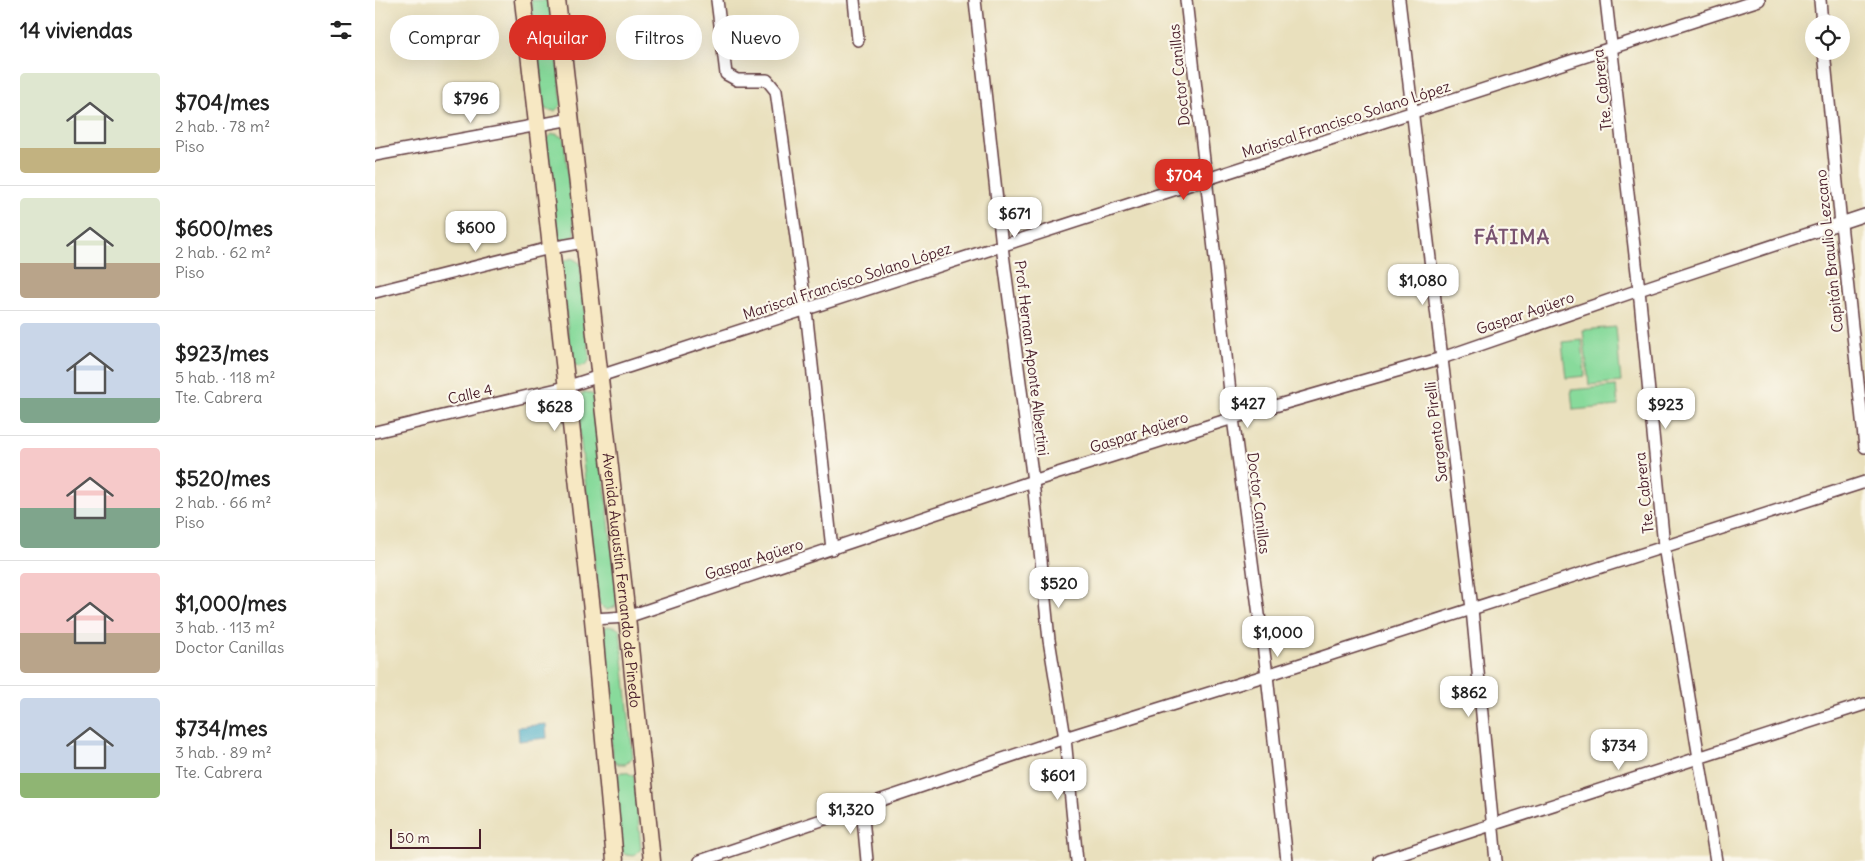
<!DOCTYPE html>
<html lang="es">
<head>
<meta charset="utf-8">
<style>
	body { margin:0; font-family:Delius,sans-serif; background:#f2f2f2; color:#222; height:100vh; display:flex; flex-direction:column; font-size:19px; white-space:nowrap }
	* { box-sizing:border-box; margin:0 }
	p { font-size:16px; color:#767676 }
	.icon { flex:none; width:28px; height:28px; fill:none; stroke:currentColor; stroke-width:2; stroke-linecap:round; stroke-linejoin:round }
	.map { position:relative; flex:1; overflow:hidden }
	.details { display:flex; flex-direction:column; background:#fff; width:375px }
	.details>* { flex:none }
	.top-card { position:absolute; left:15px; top:15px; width:475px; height:45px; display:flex; gap:10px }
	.controls { position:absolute; left:1430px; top:15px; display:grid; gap:10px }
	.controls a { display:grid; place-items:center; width:45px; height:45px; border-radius:50%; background:#fff; box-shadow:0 5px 20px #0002; font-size:25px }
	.scale { position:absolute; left:15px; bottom:12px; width:91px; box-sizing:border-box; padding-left:5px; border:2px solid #4a1f2b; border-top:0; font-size:14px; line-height:18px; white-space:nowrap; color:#4a1f2b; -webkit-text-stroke:4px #fbf7ec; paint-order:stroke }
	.price { position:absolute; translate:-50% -42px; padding:0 11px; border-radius:10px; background:#fff; color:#222; font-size:16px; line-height:32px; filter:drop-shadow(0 1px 2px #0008) }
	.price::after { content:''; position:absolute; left:50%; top:30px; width:15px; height:11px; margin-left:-8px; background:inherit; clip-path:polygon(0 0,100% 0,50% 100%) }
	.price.on { background:#d93025; color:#fff }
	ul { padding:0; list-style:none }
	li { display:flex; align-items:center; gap:15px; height:125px; padding:0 20px }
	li+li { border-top:1px solid #e0e0e0 }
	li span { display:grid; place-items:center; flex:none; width:140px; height:100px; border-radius:5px; color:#555 }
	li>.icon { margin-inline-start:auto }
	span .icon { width:60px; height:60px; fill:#fffc; stroke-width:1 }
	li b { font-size:21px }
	h2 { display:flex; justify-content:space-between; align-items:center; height:60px; padding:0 20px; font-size:21px }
	.tag { padding:0 18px; border-radius:22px; background:#fff; box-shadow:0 5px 20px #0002; font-size:18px; line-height:45px }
	.tag.on { background:#d93025; color:#fff }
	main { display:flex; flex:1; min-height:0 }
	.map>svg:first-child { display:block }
	.green { fill:#88da9b; stroke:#697c63 }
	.water { fill:#45aac4; stroke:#486478 }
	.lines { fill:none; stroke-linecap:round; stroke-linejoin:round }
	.street-casing { stroke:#623c41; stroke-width:14 }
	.secondary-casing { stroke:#623c41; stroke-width:19 }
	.street { stroke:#fff; stroke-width:11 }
	.secondary { stroke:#f7e8c3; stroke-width:16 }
	.labels { text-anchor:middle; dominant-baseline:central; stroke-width:4.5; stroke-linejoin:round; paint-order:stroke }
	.street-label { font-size:15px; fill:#4a1f2b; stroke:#fbf7ec }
	.district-label { font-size:20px; font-weight:bold; letter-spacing:1px; fill:#78526f; stroke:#fbf7ec }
</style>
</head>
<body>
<main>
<section class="details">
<h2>14 viviendas<svg class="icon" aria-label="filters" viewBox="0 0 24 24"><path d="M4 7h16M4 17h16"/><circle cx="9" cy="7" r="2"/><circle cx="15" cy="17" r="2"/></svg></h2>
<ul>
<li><span style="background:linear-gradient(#dfe7d0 75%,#c2b280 0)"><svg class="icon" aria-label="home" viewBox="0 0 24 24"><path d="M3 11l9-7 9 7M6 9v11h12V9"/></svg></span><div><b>$704/mes</b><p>2 hab. · 78 m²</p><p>Piso</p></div></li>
<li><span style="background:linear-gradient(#dfe7d0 65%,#b9a48a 0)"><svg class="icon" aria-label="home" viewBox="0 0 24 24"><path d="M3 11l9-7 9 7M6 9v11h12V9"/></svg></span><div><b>$600/mes</b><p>2 hab. · 62 m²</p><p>Piso</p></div></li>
<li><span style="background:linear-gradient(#c9d6e8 75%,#7fa58c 0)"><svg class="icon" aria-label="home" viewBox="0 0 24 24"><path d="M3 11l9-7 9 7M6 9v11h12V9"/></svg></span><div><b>$923/mes</b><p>5 hab. · 118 m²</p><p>Tte. Cabrera</p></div></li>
<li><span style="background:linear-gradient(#f6c9c9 60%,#7fa58c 0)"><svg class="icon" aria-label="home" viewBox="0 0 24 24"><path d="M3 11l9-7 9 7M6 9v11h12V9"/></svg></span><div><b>$520/mes</b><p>2 hab. · 66 m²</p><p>Piso</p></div></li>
<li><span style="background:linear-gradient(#f6c9c9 60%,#b9a48a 0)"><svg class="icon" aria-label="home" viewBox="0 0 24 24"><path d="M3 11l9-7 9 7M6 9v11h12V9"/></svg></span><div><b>$1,000/mes</b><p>3 hab. · 113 m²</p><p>Doctor Canillas</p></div></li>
<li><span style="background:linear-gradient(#c9d6e8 75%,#8fb573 0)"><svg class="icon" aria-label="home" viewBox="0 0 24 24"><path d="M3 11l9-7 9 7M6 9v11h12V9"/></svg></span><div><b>$734/mes</b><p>3 hab. · 89 m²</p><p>Tte. Cabrera</p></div></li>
</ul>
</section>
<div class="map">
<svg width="1490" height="861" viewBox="0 0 1490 861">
	<rect width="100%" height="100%" fill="#fbf7ec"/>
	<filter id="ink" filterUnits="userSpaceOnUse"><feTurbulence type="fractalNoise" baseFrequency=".02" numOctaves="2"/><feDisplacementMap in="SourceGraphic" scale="10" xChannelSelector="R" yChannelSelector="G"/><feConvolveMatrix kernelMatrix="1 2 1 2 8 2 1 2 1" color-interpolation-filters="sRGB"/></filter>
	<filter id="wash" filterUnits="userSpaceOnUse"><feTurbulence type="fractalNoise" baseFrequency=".0096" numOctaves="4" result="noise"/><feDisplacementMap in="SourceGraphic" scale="20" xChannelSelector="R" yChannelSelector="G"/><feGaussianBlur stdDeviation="1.12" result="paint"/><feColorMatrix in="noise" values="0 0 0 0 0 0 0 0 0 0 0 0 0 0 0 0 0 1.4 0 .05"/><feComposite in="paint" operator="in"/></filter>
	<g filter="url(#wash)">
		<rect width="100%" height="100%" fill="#e9e0bd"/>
		<path class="green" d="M156,0H176L187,104L180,111L172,110L168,107Z
			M177,134H181L189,138L200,235L196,239L184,241L180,237L170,141Z
			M197,258L205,263L215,359L212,364L204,367L196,362L186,265L189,261Z
			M1241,327L1246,382L1214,385L1208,330Z
			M1207,340L1210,376L1191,378L1187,342Z
			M1241,386L1243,406L1198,410L1196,390Z
			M212,392L220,396L243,602L240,607L232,610L224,605L201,399L208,393Z
			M232,626L240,627L245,630L258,757L251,764H243L238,760L226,632Z
			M246,772H251L259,776L266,849L259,856L251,855L247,852L240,778Z"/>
		<path class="water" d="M171,724L172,738L144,741L143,727Z"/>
	</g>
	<g filter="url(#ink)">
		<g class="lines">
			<defs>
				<path id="street" d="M342,0L351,74L362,80H392L401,91L431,310L457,549
					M479,0L483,40
					M600,0L627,246L658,481L674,640L690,738L702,861
					M811,0L858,418L892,675L912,861
					M1024,0L1097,609L1121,861
					M1231,0L1264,290L1289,546L1341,861
					M1445,0L1447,24
					M1449,51L1466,224L1490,447
					M0,155L196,119
					M0,292L175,248L209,242
					M0,432L191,387L1384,0
					M218,619L252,617L658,481L858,418L1067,358L1264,290L1490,215
					M487,807L492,861
					M325,861L690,738L892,675L1490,482
					M1005,861L1490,704"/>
				<g id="secondary">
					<path d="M148,0L218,619L240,861"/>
					<path id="s1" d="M182,0L252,617L277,861"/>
				</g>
			</defs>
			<use href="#street" class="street-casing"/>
			<use href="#secondary" class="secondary-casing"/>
			<use href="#street" class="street"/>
			<use href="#secondary" class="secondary"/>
		</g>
	</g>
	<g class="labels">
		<g class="street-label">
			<text transform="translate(804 75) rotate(-96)">Doctor Canillas</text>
			<text transform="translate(1227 90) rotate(-96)">Tte. Cabrera</text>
			<text transform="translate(971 119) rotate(-18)">Mariscal Francisco Solano López</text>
			<text transform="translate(1454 251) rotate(-96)">Capitán Braulio Lezcano</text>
			<text transform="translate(472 281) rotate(-18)">Mariscal Francisco Solano López</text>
			<text transform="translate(1150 313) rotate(-19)">Gaspar Agüero</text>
			<text transform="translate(657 358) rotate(83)">Prof. Hernan Aponte Albertini</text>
			<text transform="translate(95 394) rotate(-13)">Calle 4</text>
			<text transform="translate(764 432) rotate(-18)">Gaspar Agüero</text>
			<text transform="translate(1061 432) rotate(-97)">Sargento Pirelli</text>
			<text transform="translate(1269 493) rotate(-96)">Tte. Cabrera</text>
			<text transform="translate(884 503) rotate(83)">Doctor Canillas</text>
			<text transform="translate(379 559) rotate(-18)">Gaspar Agüero</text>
			<text stroke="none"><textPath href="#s1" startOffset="584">Avenida Augustín Fernando de Pinedo</textPath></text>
		</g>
		<g class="district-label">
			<text x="1137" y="236">FÁTIMA</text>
		</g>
	</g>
</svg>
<div class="controls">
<a><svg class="icon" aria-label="locate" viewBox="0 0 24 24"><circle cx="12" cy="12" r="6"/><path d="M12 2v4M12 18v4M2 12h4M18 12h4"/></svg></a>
</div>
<div class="scale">50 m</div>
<b class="price" style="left:96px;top:124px">$796</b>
<b class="price on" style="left:809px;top:201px">$704</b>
<b class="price" style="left:640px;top:239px">$671</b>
<b class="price" style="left:101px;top:253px">$600</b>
<b class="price" style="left:1048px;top:306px">$1,080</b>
<b class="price" style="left:873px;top:429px">$427</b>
<b class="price" style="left:1291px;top:430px">$923</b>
<b class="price" style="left:180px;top:432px">$628</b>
<b class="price" style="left:684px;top:609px">$520</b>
<b class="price" style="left:903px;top:658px">$1,000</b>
<b class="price" style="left:1094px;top:718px">$862</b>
<b class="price" style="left:1244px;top:771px">$734</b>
<b class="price" style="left:683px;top:801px">$601</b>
<b class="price" style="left:476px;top:835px">$1,320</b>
<div class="top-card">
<a class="tag">Comprar</a>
<a class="tag on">Alquilar</a>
<a class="tag">Filtros</a>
<a class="tag">Nuevo</a>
</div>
</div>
</main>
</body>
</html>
